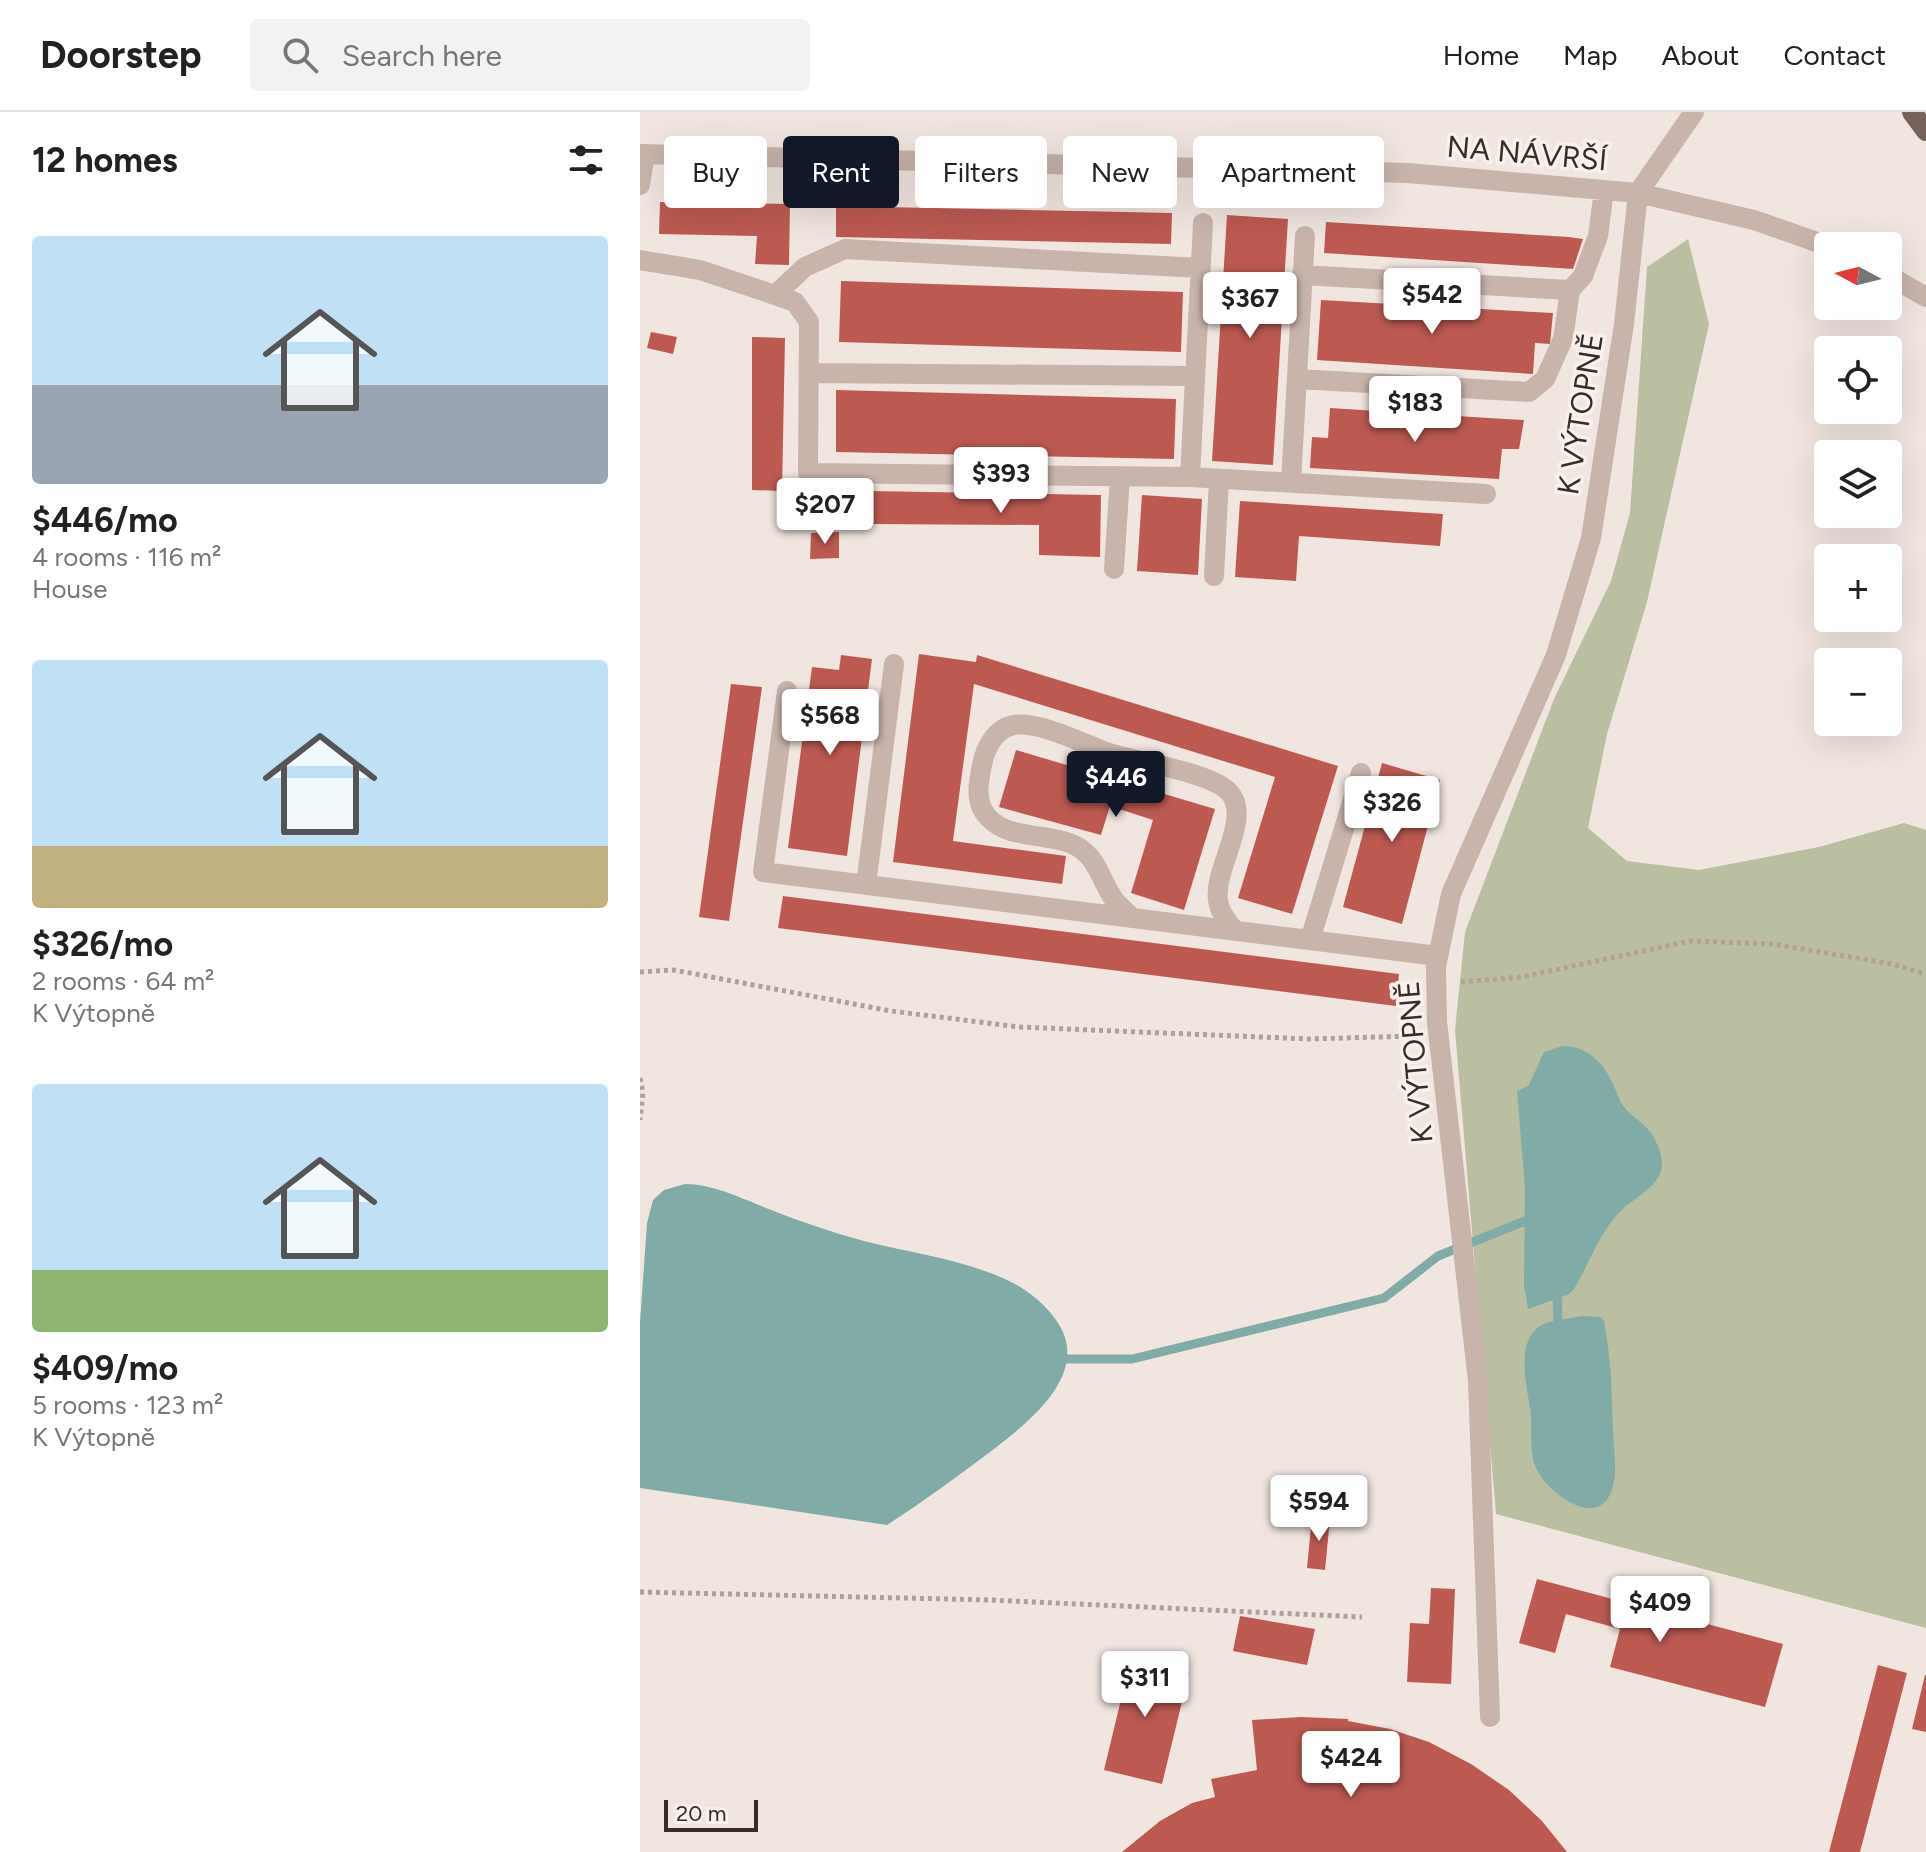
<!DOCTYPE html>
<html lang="en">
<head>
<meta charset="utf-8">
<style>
	body { margin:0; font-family:Figtree,sans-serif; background:#f2f2f2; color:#222; height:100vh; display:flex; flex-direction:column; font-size:30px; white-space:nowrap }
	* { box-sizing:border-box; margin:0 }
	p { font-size:26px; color:#767676 }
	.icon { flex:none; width:44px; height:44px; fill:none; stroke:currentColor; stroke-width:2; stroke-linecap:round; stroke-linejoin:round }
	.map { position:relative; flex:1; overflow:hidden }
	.panel { display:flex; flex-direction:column; background:#fff; width:640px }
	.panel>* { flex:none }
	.guide { position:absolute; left:24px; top:24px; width:760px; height:72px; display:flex; gap:16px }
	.needle { width:52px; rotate:277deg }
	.buttons { position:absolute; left:1174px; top:120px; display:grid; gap:16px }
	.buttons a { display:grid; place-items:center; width:88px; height:88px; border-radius:8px; background:#fff; box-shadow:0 8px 32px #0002; font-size:40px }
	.scale { position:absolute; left:24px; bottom:20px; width:94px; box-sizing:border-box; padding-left:8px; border:4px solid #362c2a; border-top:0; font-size:22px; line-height:28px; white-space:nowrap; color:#362c2a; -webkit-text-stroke:6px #f8f0eb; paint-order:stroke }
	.price { position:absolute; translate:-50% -68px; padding:0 18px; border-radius:8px; background:#fff; color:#222; font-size:26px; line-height:52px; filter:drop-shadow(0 2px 4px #0008) }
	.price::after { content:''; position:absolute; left:50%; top:48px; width:24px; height:18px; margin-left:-12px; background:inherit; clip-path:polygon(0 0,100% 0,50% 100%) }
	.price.active { background:#111827; color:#fff }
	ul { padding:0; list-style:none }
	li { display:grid; align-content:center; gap:16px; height:424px; padding:0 32px }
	li span { display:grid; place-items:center; height:248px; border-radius:8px; color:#555 }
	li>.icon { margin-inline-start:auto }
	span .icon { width:144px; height:144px; fill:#fffc; stroke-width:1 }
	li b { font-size:34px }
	h2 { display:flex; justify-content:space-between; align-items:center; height:96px; padding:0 32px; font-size:34px }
	.tag { padding:0 28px; border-radius:8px; background:#fff; box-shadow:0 8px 32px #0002; font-size:28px; line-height:72px }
	.tag.active { background:#111827; color:#fff }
	header { display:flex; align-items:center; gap:48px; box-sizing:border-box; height:112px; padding:0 40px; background:#fff; border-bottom:2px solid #e0e0e0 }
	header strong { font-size:38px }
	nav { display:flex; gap:44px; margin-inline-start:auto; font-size:28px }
	.search { width:560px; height:72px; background:#f2f2f2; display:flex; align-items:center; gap:20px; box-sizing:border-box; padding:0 28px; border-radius:8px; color:#767676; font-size:30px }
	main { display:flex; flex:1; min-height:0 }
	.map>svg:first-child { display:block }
	.green { fill:#b9bfa0 }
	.water { fill:#80aba6 }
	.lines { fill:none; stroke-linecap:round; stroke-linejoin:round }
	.stream { stroke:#80aba6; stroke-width:9 }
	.building { fill:#bc5a52 }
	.path { stroke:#b49e96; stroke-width:5; stroke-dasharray:4 4; stroke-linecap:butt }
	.minor { stroke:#c8b4ab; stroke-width:20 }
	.major { stroke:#77615c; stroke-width:20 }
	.labels { text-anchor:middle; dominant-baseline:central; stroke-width:7; stroke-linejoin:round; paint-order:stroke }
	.street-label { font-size:30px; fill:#362c2a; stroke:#f8f0eb }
</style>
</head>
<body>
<header>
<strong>Doorstep</strong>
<div class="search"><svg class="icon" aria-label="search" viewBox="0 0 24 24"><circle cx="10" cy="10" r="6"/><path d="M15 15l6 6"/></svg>Search here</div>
<nav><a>Home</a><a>Map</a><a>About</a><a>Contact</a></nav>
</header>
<main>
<section class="panel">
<h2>12 homes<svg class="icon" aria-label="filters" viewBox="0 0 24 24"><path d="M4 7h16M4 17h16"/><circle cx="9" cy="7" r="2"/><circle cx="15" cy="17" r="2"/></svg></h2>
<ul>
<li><span style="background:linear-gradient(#bfe0f5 60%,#9aa5b1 0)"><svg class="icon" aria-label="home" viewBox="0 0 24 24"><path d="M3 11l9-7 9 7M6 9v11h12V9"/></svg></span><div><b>$446/mo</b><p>4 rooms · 116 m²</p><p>House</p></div></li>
<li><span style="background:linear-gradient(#bfe0f5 75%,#c2b280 0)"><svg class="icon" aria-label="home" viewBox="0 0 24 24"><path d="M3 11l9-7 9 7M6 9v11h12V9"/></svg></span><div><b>$326/mo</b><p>2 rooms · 64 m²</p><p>K Výtopně</p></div></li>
<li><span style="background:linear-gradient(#bfe0f5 75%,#8fb573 0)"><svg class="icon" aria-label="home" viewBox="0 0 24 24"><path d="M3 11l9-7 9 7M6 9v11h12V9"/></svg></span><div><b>$409/mo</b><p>5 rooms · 123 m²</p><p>K Výtopně</p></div></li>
</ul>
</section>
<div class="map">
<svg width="1286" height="1740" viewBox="0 0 1286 1740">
	<rect width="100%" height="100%" fill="#f1e5df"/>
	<path class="green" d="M1048,127L1069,212L1007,490L967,622L948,716L987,749L1059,758L1179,735L1264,711L1286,718V1516L856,1402L815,918L825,820L914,587L971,469L990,401L1007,155Z"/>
	<path class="water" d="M923,934C952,934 969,958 978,984C985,1005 1008,1009 1016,1030C1020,1038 1024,1050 1021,1059C1016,1076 994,1086 982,1098C960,1118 950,1151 934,1177L929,1182L888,1197L884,1173L885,1076L877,979L889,973L904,940Z
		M45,1072C73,1072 101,1086 126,1096C159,1109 191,1120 224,1129C271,1141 321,1147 365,1167C385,1176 403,1190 416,1208C455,1262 384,1314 346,1343C314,1367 281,1391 247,1413L0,1376V1211L7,1111L13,1088L24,1078Z
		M942,1204L960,1205L964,1209C971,1245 972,1282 973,1319C974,1336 977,1358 973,1374C961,1421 908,1382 896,1356C888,1337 893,1314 890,1295C886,1272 876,1229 900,1214C911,1207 930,1207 942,1204Z"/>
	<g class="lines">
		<path class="stream" d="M917,1177L918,1209
			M417,1247H492L744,1186L798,1144L885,1109L891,1116"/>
	</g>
	<path class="building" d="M20,90L150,92L149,153L115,152L117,124L19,122Z
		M196,94L532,101L531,132L196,125Z
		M587,103L648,107L633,353L572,349Z
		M686,110L929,125L943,127L933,157L684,141Z
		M201,169L543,180L541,240L199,230Z
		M681,188L913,201L910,232L895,231L893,262L677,248Z
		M11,220L37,225L33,242L7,236Z
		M112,225L145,226L142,379L112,378Z
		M196,278L536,287L534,347L196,340Z
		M690,296L865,307L884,308L879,337H862L859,367L670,356L672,325L688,326Z
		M229,379L461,383L460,445L399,443V413L228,412Z
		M502,383L562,387L558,463L497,459Z
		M600,389L803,402L800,434L659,424L656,469L595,465Z
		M199,420V446L170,447L171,421Z
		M279,542L336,550L337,543L698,654L652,802L598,786L635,665L334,572L313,729L426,744L422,772L253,750Z
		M201,543L232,547L207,744L148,736L172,555L199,558Z
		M91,572L122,575L89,809L59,805Z
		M376,638L575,697L544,798L491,781L513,708L470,694L461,723L359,695Z
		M742,651L800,668L762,812L703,795Z
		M143,784L759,862L756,894L138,816Z
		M672,1405L690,1406L685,1458L667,1456Z
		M897,1467L1143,1532L1125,1595L970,1555L980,1517L926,1502L915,1541L879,1531Z
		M791,1476L815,1477L811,1572L767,1570L770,1511L789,1512Z
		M600,1504L675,1517L667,1553L593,1539Z
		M470,1547L490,1552L491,1547L549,1561L522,1672L464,1658L485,1571L466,1567Z
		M1238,1553L1267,1561L1220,1740H1189Z
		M1285,1563H1286V1620L1272,1617Z
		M661,1605L708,1607V1609L750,1617L789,1630L831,1652L869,1678L902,1709L927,1740H482L520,1709L552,1691L575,1685L571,1667L617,1658L612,1608Z"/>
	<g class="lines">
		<path class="path" d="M0,860L34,858L251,899L379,915L669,927L774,924
			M821,870L882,865L1050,829L1133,832L1252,852L1286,862
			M0,966L3,980L0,1008
			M0,1480L350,1488L722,1505"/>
		<path class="minor" d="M0,42L768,61L998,81L1114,108L1188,134
			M0,73L5,42
			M0,148L60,158L135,183L165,155L205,137L560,156
			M662,163L930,178
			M1248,163L1286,185
			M135,183L155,190L169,210L168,361L550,365L846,382
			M169,261L554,264
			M657,267L889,280L905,267L923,227L930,178L943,164L958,124L964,78
			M550,365L563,111
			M651,370L665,124
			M474,457L480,364
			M574,464L579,367
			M147,579L123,760L798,844
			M226,773L254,552
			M492,806C487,800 480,795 475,789C461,770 459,748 438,735C410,719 363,730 344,700C335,686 339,668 342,653C345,637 355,616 374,613C399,609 442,631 466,640C496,650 565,659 587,678C615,703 573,756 578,788C579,800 588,810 595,819
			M670,828L721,661
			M850,1605L838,1269L797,910L796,855L811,782L916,543L951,426L984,212L998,81L1054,0"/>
		<path class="major" d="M1272,0L1286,19"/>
	</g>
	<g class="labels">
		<g class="street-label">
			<text transform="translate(887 41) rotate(5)">NA NÁVRŠÍ</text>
			<text transform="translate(940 302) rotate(-81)">K VÝTOPNĚ</text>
			<text transform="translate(775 950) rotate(-95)">K VÝTOPNĚ</text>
		</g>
	</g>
</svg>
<div class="buttons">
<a><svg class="needle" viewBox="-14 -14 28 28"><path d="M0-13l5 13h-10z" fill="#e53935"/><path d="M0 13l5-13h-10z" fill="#767676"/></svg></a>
<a><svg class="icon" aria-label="locate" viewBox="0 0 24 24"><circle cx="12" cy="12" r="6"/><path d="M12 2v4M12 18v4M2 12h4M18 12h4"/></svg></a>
<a><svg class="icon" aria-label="layers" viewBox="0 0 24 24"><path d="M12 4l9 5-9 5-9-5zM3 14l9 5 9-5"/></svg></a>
<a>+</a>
<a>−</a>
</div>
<div class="scale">20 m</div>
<b class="price" style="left:792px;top:224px">$542</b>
<b class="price" style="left:610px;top:228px">$367</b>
<b class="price" style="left:775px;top:332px">$183</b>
<b class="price" style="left:361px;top:403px">$393</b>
<b class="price" style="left:185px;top:434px">$207</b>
<b class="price" style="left:190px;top:645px">$568</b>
<b class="price active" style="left:476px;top:707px">$446</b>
<b class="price" style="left:752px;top:732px">$326</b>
<b class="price" style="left:679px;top:1431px">$594</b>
<b class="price" style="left:1020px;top:1532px">$409</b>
<b class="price" style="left:505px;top:1607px">$311</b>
<b class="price" style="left:711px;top:1687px">$424</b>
<div class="guide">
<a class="tag">Buy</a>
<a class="tag active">Rent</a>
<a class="tag">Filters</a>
<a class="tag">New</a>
<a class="tag">Apartment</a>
</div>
</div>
</main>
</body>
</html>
